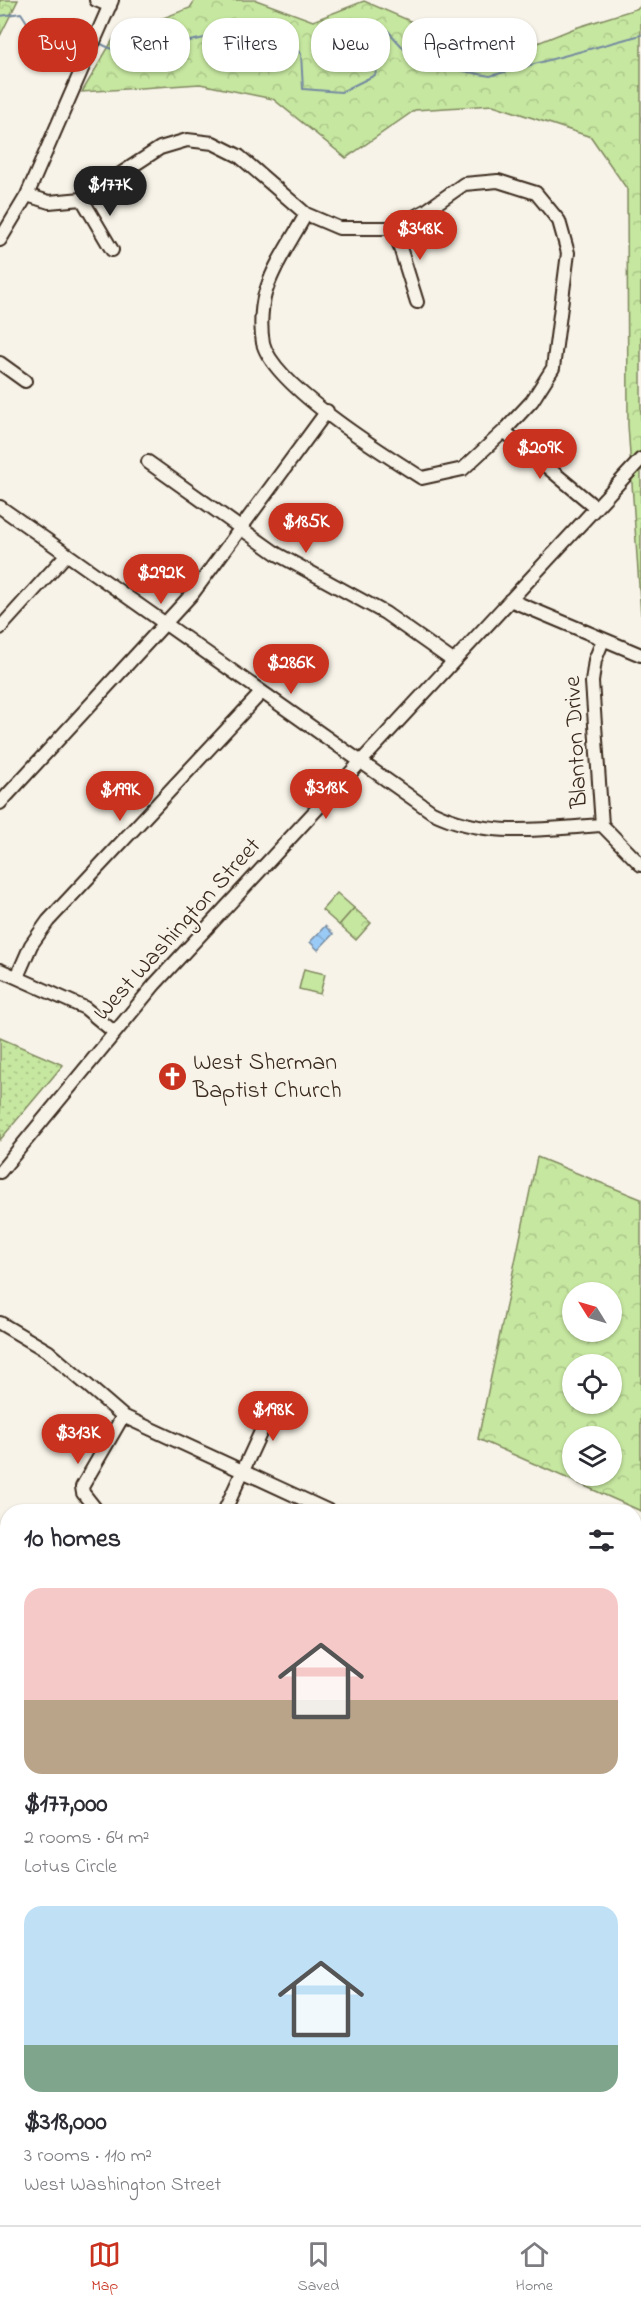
<!DOCTYPE html>
<html lang="en">
<head>
<meta charset="utf-8">
<style>
	body { margin:0; font-family:"Indie Flower",sans-serif; background:#f7f7f7; color:#2b2b33; height:100vh; display:flex; flex-direction:column; font-size:22px; white-space:nowrap }
	* { box-sizing:border-box; margin:0 }
	p { font-size:20px; color:#7c7c81 }
	.icon { flex:none; width:33px; height:33px; fill:none; stroke:currentColor; stroke-width:2; stroke-linecap:round; stroke-linejoin:round }
	.map { position:relative; flex:1; overflow:hidden }
	.panel { position:absolute; left:0px; top:1504px; width:642px; height:722px; display:flex; flex-direction:column; background:#fff; border-radius:24px 24px 0 0; box-shadow:0 2px 4px #0004 }
	.panel>* { flex:none }
	.banner { position:absolute; left:18px; top:18px; width:606px; height:54px; display:flex; gap:12px }
	.needle { width:39px; rotate:307deg }
	.buttons { position:absolute; left:562px; top:1282px; display:grid; gap:12px }
	.buttons a { display:grid; place-items:center; width:60px; height:60px; border-radius:50%; background:#fff; box-shadow:0 2px 4px #0004; font-size:30px }
	.price { position:absolute; translate:-50% -51px; padding:0 14px; border-radius:21px; background:#c8321e; color:#fff; font-size:20px; line-height:39px; filter:drop-shadow(0 2px 3px #0008) }
	.price::after { content:''; position:absolute; left:50%; top:36px; width:18px; height:14px; margin-left:-9px; background:inherit; clip-path:polygon(0 0,100% 0,50% 100%) }
	.price.on { background:#222; color:#fff }
	ul { padding:0; list-style:none }
	li { display:grid; align-content:center; gap:12px; height:318px; padding:0 24px }
	li span { display:grid; place-items:center; height:186px; border-radius:18px; color:#555 }
	li>.icon { margin-inline-start:auto }
	span .icon { width:108px; height:108px; fill:#fffc; stroke-width:1 }
	li b { font-size:26px }
	h2 { display:flex; justify-content:space-between; align-items:center; height:72px; padding:0 24px; font-size:26px }
	.tag { padding:0 21px; border-radius:24px; background:#fff; box-shadow:0 2px 4px #0004; font-size:21px; line-height:54px }
	.tag.on { background:#c8321e; color:#fff }
	.dock { display:flex; justify-content:space-around; align-items:center; height:84px; border-top:2px solid #e1e1e2; background:#fff; font-size:16px; color:#7c7c81 }
	.dock a { display:grid; justify-items:center; gap:3px }
	.dock .on { color:#c8321e }
	.map>svg:first-child { display:block }
	.grass { fill:url(#grass-dots); stroke:#80885f; stroke-width:1.5 }
	.forest { fill:url(#forest-crowns); stroke:#80885f; stroke-width:1.5; fill-rule:evenodd }
	.pitch { fill:#c6e7a0; stroke:#80885f; stroke-width:1.5 }
	.water { fill:url(#water-waves); stroke:#748aa0; stroke-width:1.5 }
	.lines { fill:none; stroke-linecap:round; stroke-linejoin:round }
	.stream { stroke:#748aa0; stroke-width:2 }
	.minor-casing { stroke:#3b2a1e; stroke-width:16 }
	.major-casing { stroke:#3b2a1e; stroke-width:20 }
	.minor { stroke:#f7f3e8; stroke-width:12 }
	.major { stroke:#fadf96; stroke-width:15 }
	.labels { text-anchor:middle; dominant-baseline:central; stroke-width:4.5; stroke-linejoin:round; paint-order:stroke }
	.street-label { font-size:24px; fill:#3b2a1e; stroke:#f7f3e8 }
	.poi-label { font-size:24px; fill:#3b2a1e; stroke:#f7f3e8; text-anchor:start }
</style>
</head>
<body>
<div class="map">
<svg width="641" height="2225" viewBox="0 0 641 2225">
	<defs>
		<pattern id="grass-dots" width="8" height="8" patternUnits="userSpaceOnUse" patternTransform="scale(1.5)"><rect width="8" height="8" fill="#c6e7a0"/><path d="M2 2h.1M6 6h.1" fill="none" stroke="#abc689" stroke-width="1.8" stroke-linecap="round"/></pattern>
		<pattern id="forest-crowns" width="20" height="18" patternUnits="userSpaceOnUse" patternTransform="scale(1.5)"><rect width="20" height="18" fill="#c6e7a0"/><path d="M2 6a3 3 0 1 1 6 0M12 15a3 3 0 1 1 6 0" fill="none" stroke="#abc689"/></pattern>
		<pattern id="water-waves" width="16" height="10" patternUnits="userSpaceOnUse" patternTransform="scale(1.5)"><rect width="16" height="10" fill="#9acaf6"/><path d="M0 5q4-4 8 0t8 0" fill="none" stroke="#86aed2"/></pattern>
	</defs>
	<rect width="100%" height="100%" fill="#f7f3e8"/>
	<filter id="ink" filterUnits="userSpaceOnUse"><feTurbulence type="fractalNoise" baseFrequency=".0167" numOctaves="2"/><feDisplacementMap in="SourceGraphic" scale="12" xChannelSelector="R" yChannelSelector="G"/><feConvolveMatrix kernelMatrix="1 2 1 2 8 2 1 2 1" color-interpolation-filters="sRGB"/></filter>
	<g filter="url(#ink)">
		<path class="grass" d="M0,1038L63,1065L0,1140Z"/>
		<path class="forest" d="M0,0H18L0,36Z
			M195,0H256L313,21L364,1L498,59L575,28L639,8L641,4V615L628,425L627,189L591,137L493,105L415,110L346,158L273,99L200,84L82,92L115,36L190,8Z
			M354,908L371,923L356,940L339,925Z
			M537,1157L641,1199V1511L478,1439ZM573,1293H612V1332H573ZM573,1365H612V1404H573ZM573,1437H612V1476H573Z
			M635,1544L641,1547V1951L635,1958Z
			M0,2054L8,2060V2218L45,2219L32,2225H0Z
			M629,2218L634,2225H395L391,2219Z"/>
		<path class="pitch" d="M337,893L354,908L339,925L322,910Z
			M304,969L325,974L320,994L299,989Z"/>
		<path class="water" d="M325,926L333,934L318,950L310,942Z"/>
		<g class="lines">
			<path class="stream" d="M0,16L21,13L41,44L78,33L91,39
				M99,43L122,54L272,25L301,54L303,89L341,92L375,75L388,31L416,62L490,76L641,35
				M634,1939L641,1931
				M0,2143L8,2151"/>
			<defs>
				<path id="minor" d="M96,0L110,6
					M498,181L536,193L559,221L568,253L553,368L532,401L504,431L463,469L422,478C384,454 273,385 263,343C260,327 261,303 267,288C275,263 293,238 306,214L339,228H394L427,210L464,184Z
					M27,195L49,202L82,199L160,148L187,140L213,143L239,156L306,214
					M82,199L112,250
					M394,228L417,302
					M0,240L27,195L112,0
					M0,363L25,381
					M504,431L595,507
					M148,462L277,554L385,613L453,661
					M0,507L432,812C487,839 543,829 602,825
					M510,600L641,655
					M0,628L67,554
					M0,803L193,593L327,411
					M602,825L592,682L595,660L603,640
					M602,825L641,865
					M0,970L85,1008L114,1032
					M17,977L31,945L48,921L261,693
					M0,1172L155,984L641,459
					M0,1323L49,1352L123,1416L331,1512
					M98,1512L83,1493L82,1487L123,1416
					M224,1512L275,1401
					M0,1861L8,1859
					M634,2049L641,2044"/>
				<path id="major" d="M0,1694L8,1705
					M339,2218L343,2225"/>
			</defs>
			<use href="#minor" class="minor-casing"/>
			<use href="#major" class="major-casing"/>
			<use href="#minor" class="minor"/>
			<use href="#major" class="major"/>
		</g>
	</g>
	<defs>
		<symbol id="church-disc" viewBox="-11 -11 22 22"><circle r="9.5" fill="#c8321e" stroke="#f7f3e8"/><path d="M-1.2-6h2.4v3.5h3.3v2.4h-3.3V6h-2.4V-.1h-3.3v-2.4h3.3Z" fill="#fff"/></symbol>
	</defs>
	<g fill-rule="evenodd">
		<use href="#church-disc" x="156" y="1060" width="33" height="33"/>
	</g>
	<g class="labels">
		<g class="street-label">
			<text transform="translate(577 742) rotate(-93)">Blanton Drive</text>
			<text transform="translate(178 930) rotate(-48)">West Washington Street</text>
		</g>
		<g class="poi-label">
			<text x="193" y="1063">West Sherman<tspan x="193" dy="28">Baptist Church</tspan></text>
		</g>
	</g>
</svg>
<div class="buttons">
<a><svg class="needle" viewBox="-14 -14 28 28"><path d="M0-13l5 13h-10z" fill="#e53935"/><path d="M0 13l5-13h-10z" fill="#7c7c81"/></svg></a>
<a><svg class="icon" aria-label="locate" viewBox="0 0 24 24"><circle cx="12" cy="12" r="6"/><path d="M12 2v4M12 18v4M2 12h4M18 12h4"/></svg></a>
<a><svg class="icon" aria-label="layers" viewBox="0 0 24 24"><path d="M12 4l9 5-9 5-9-5zM3 14l9 5 9-5"/></svg></a>
</div>
<b class="price on" style="left:110px;top:217px">$177K</b>
<b class="price" style="left:420px;top:261px">$348K</b>
<b class="price" style="left:540px;top:480px">$209K</b>
<b class="price" style="left:306px;top:554px">$185K</b>
<b class="price" style="left:161px;top:605px">$292K</b>
<b class="price" style="left:291px;top:695px">$286K</b>
<b class="price" style="left:326px;top:820px">$318K</b>
<b class="price" style="left:120px;top:822px">$199K</b>
<b class="price" style="left:273px;top:1442px">$198K</b>
<b class="price" style="left:78px;top:1465px">$313K</b>
<div class="banner">
<a class="tag on">Buy</a>
<a class="tag">Rent</a>
<a class="tag">Filters</a>
<a class="tag">New</a>
<a class="tag">Apartment</a>
</div>
<section class="panel">
<h2>10 homes<svg class="icon" aria-label="filters" viewBox="0 0 24 24"><path d="M4 7h16M4 17h16"/><circle cx="9" cy="7" r="2"/><circle cx="15" cy="17" r="2"/></svg></h2>
<ul>
<li><span style="background:linear-gradient(#f6c9c9 60%,#b9a48a 0)"><svg class="icon" aria-label="home" viewBox="0 0 24 24"><path d="M3 11l9-7 9 7M6 9v11h12V9"/></svg></span><div><b>$177,000</b><p>2 rooms · 64 m²</p><p>Lotus Circle</p></div></li>
<li><span style="background:linear-gradient(#bfe0f5 75%,#7fa58c 0)"><svg class="icon" aria-label="home" viewBox="0 0 24 24"><path d="M3 11l9-7 9 7M6 9v11h12V9"/></svg></span><div><b>$318,000</b><p>3 rooms · 110 m²</p><p>West Washington Street</p></div></li>
</ul>
</section>
</div>
<nav class="dock">
<a class="on"><svg class="icon" aria-label="map" viewBox="0 0 24 24"><path d="M3 6l6-2 6 2 6-2v14l-6 2-6-2-6 2zM9 4v14M15 6v14"/></svg>Map</a>
<a><svg class="icon" aria-label="saved" viewBox="0 0 24 24"><path d="M7 4h10v16l-5-4-5 4z"/></svg>Saved</a>
<a><svg class="icon" aria-label="home" viewBox="0 0 24 24"><path d="M3 11l9-7 9 7M6 9v11h12V9"/></svg>Home</a>
</nav>
</body>
</html>
